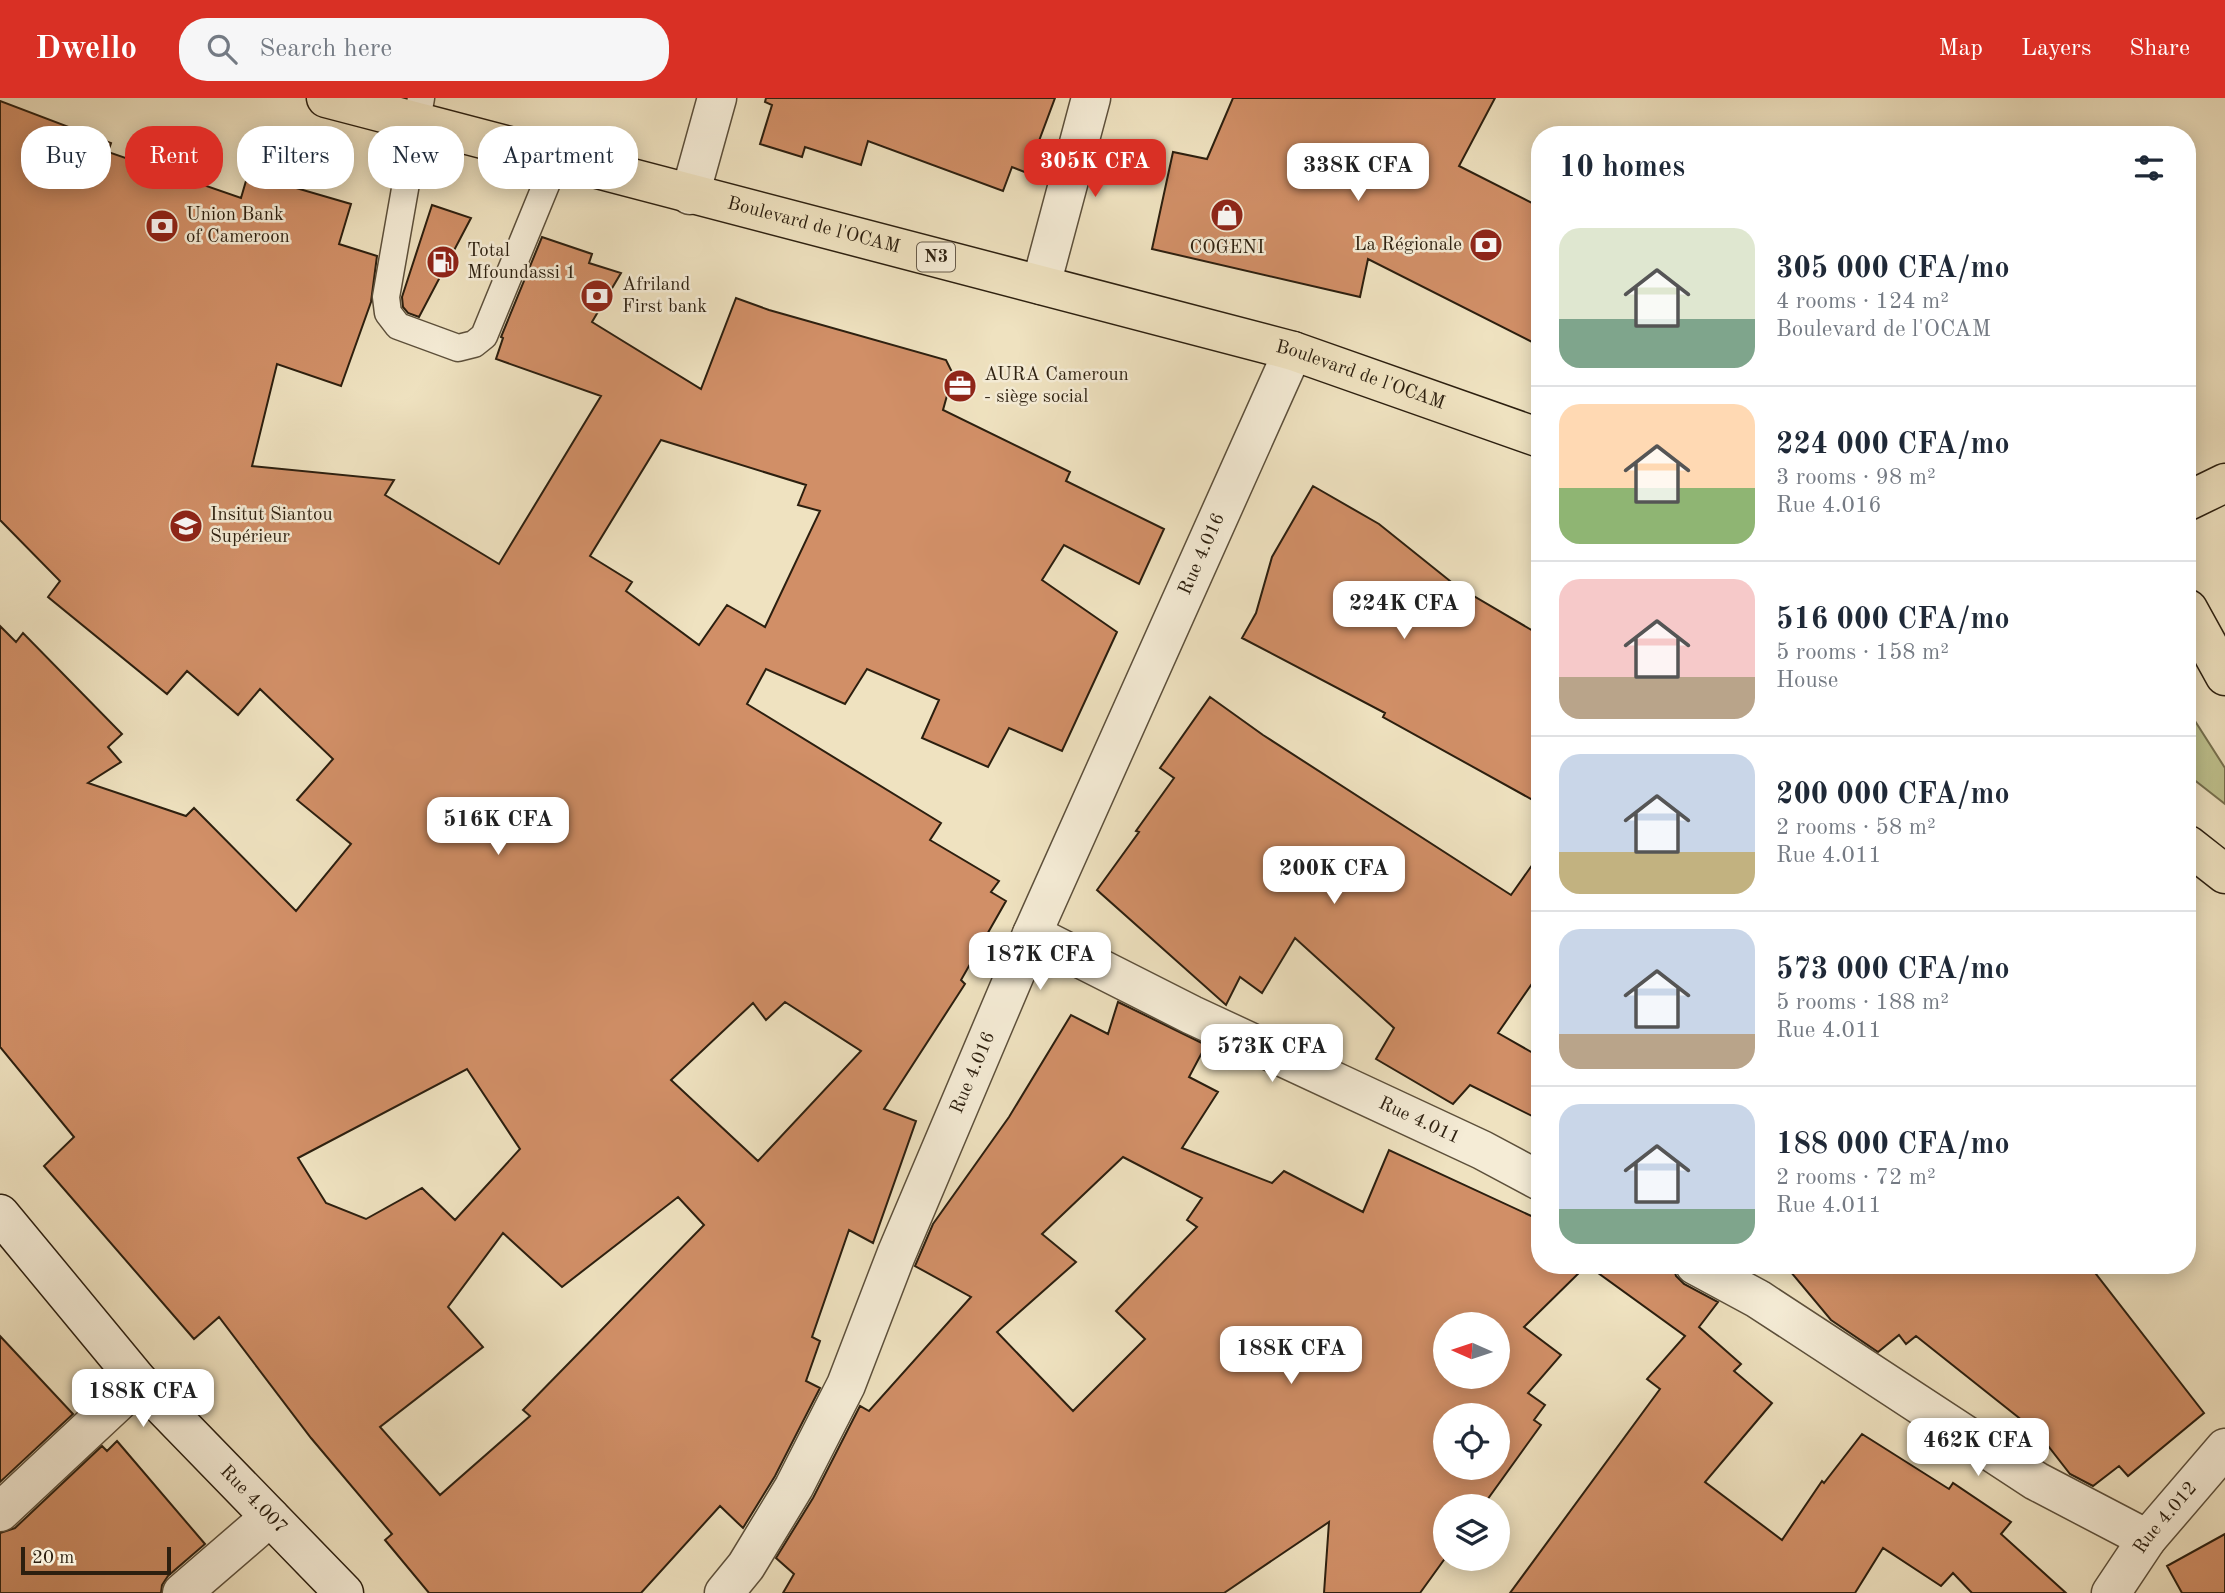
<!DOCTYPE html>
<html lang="en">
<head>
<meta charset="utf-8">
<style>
	body { margin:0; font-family:"Old Standard TT",serif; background:#f6f6f7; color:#1f2937; height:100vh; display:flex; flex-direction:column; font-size:26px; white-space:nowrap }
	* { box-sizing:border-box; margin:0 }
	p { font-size:23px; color:#747a83 }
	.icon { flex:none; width:38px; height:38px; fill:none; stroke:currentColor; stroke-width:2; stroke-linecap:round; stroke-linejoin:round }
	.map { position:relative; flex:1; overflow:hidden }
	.details { position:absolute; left:1531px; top:28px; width:665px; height:1148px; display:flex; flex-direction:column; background:#fff; border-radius:28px; box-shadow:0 4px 18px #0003 }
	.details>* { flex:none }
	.guide { position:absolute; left:21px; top:28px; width:665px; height:63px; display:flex; gap:14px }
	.needle { width:46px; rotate:273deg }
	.controls { position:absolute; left:1433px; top:1214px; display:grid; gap:14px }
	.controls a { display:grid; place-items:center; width:77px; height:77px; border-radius:50%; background:#fff; box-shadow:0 4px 18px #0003; font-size:35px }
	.scale { position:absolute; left:21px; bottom:18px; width:150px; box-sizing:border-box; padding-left:7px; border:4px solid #2c1f0f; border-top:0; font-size:19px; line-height:24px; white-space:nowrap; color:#2c1f0f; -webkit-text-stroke:5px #f5ecd6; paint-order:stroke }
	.price { position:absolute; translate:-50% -60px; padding:0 16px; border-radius:14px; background:#fff; color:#222; font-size:23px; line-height:46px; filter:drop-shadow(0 2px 4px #0008) }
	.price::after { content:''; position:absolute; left:50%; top:42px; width:21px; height:16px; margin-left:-10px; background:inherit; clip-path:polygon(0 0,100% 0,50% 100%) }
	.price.selected { background:#d93025; color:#fff }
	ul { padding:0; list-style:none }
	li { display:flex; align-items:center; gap:21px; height:175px; padding:0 28px }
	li+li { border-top:2px solid #e0e1e3 }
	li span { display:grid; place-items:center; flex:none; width:196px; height:140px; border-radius:21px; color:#555 }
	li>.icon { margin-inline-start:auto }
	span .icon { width:84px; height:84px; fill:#fffc; stroke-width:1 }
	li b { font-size:30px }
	h2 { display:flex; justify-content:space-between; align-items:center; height:84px; padding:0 28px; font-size:30px }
	.tag { padding:0 24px; border-radius:28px; background:#fff; box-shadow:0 4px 18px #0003; font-size:24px; line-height:63px }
	.tag.selected { background:#d93025; color:#fff }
	header { display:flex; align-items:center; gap:42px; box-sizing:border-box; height:98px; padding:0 35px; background:#d93025; color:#fff }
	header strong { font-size:33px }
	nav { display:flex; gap:38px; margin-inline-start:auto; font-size:24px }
	.search { width:490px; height:63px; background:#f6f6f7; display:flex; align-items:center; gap:18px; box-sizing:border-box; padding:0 24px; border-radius:28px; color:#747a83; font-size:26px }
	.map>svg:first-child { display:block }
	.green { fill:#bfc28e; stroke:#76704e; stroke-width:2 }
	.building { fill:#d18f67; stroke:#2c1f0f; stroke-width:2; fill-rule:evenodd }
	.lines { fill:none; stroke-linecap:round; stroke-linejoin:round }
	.service-casing { stroke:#5d503b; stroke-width:29 }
	.minor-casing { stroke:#5d503b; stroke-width:41 }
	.secondary-casing { stroke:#2c1f0f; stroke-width:41 }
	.primary-casing { stroke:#2c1f0f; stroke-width:41 }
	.trunk-casing { stroke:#2c1f0f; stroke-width:41 }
	.service { stroke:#f5ecd6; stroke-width:26 }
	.minor { stroke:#f5ecd6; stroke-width:38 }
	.secondary { stroke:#f5ecd6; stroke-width:38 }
	.primary { stroke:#efe2c0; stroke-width:38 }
	.trunk { stroke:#efe2c0; stroke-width:38 }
	.labels { text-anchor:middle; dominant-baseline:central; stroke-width:5; stroke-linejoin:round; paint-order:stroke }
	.shield { fill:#f5ecd6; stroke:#685c4b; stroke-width:2 }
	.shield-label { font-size:18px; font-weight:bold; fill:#2c1f0f }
	.poi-label { font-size:19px; fill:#2c1f0f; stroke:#f5ecd6; text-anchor:start }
	.street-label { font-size:19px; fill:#2c1f0f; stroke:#f5ecd6 }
</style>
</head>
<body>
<header>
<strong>Dwello</strong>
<div class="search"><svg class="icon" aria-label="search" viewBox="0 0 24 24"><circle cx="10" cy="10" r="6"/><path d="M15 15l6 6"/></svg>Search here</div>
<nav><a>Map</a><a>Layers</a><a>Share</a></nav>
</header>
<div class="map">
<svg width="2225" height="1495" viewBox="0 0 2225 1495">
	<rect width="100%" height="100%" fill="#efe2c0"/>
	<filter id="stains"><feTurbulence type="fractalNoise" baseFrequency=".00286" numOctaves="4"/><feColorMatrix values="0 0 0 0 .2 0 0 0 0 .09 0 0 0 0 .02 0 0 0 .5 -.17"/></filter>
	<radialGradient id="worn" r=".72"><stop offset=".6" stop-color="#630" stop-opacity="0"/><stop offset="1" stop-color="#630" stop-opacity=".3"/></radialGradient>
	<path class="green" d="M2188,612L2225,670V706L2188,677Z"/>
	<path class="building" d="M766,0H1055L1027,75L1012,69L1003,93L868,43L861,67L805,49L802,59L760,46L772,7L765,4Z
		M1233,0H1495L1459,68L1540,109V248L1368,161L1360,199L1152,151L1173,54L1207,61Z
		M0,3L111,45L108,54L241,100L248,76L351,106L339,146L377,158L371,204L341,288L277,266L252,368L394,382L385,397L499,466L601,298L496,261L503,240L501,239L542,139L592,156L589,165L621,175L592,224L701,291L736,200L769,212L946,262L953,276L943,312L1070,374L1066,383L1164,431L1139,486L1064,447L1042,482L1117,534L1062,653L1009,630L988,669L922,640L939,602L867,571L845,606L766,571L747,606L941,725L930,742L999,783L991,794L1006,803L961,882L965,886L884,1011L916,1023L873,1145L849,1132L812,1239L820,1243L806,1283L820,1290L775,1378L743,1430L720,1408L641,1495H429L385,1442L392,1436L311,1340L219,1219L194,1241L44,1068L74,1039L0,949V528L16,544L23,535L122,636L108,649L121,664L88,685L186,718L194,710L296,813L351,746L297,702L333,661L260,591L238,617L187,573L167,596L48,499L60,483L0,422ZM661,342L806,387L798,407L820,413L765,529L727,507L699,547L626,493L632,484L590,458ZM785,904L861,953L758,1063L671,982L753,905L766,922ZM467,971L520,1051L455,1122L422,1090L366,1121L326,1105L298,1060ZM678,1099L704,1127L523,1312L530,1318L440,1397L380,1329L483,1249L448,1209L503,1135L562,1189Z
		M432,107L471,120L419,219L408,215L403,209L402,199Z
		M1313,388L1379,426L1455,487L1540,537V706L1383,619L1385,615L1242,540L1256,515L1272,459Z
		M1210,599L1263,637L1511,797L1540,756V874L1498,935L1540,959V1022L1470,987L1453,1006L1376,961L1394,930L1295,840L1262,895L1240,879L1226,907L1097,792L1139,734L1136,733L1174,680L1160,670Z
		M1118,904L1206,947L1189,979L1218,994L1182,1050L1272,1085L1284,1073L1363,1114L1389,1052L1540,1122V1167H1673L1676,1178L1684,1186L1718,1204L1699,1229L1741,1266L1734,1273L1772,1305L1705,1384L1782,1442L1822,1383L1824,1385L1862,1336L1949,1391L1953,1385L2011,1424L2001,1436L2066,1495H1972L1953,1475L1941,1488L1883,1450L1855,1495H1510L1660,1291L1647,1281L1685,1238L1587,1167L1524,1229L1561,1257L1528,1295L1545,1307L1534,1322L1541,1327L1482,1409H1446V1459L1420,1495H1324L1329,1424L1224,1495H783L794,1476L776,1460L813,1400L860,1308L869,1313L971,1199L915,1168L933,1126L1009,1019L1071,917L1108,936ZM1123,1059L1202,1100L1187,1122L1197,1129L1116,1213L1145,1241L1073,1313L997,1234L1076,1164L1042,1136ZM1446,1227H1498V1279H1446ZM1446,1318H1498V1370H1446Z
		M1785,1167H2089L2204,1315L2128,1378L2119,1368L2093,1388L2070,1376L2038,1335L1916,1238L1906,1246L1899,1237L1878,1254L1831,1222Z
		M0,1238L73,1316L0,1384Z
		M117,1343L205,1446L168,1478L162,1487L161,1495H0V1435L15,1430L102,1348L107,1353Z
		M2225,1436V1495H2182L2167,1468Z"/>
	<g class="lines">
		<defs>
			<path id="service" d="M421,0L386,199L388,215L398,228L458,250L474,246L484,238L557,60"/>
			<g id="minor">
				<path d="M690,97L717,0"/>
				<path d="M1041,187L1091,0"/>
				<path id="s1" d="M1032,836L1192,917L1482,1052L1540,1083"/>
				<path d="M1695,1167L1758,1201L2036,1383L2147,1441"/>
				<path d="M0,1414L139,1284"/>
				<path d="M182,1495L270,1419"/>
				<path id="s2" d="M724,1495L746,1468L794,1389L846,1287L896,1157L1032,836L1293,253"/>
				<path id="s3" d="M2111,1495L2147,1441L2225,1350"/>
			</g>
			<g id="secondary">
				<path id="s4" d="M0,1116L139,1284L344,1495"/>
			</g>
			<path id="primary" d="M2188,403L2225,385"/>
			<g id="trunk">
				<path id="s5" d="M326,0L1293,253L1540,340"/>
				<path d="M2188,511L2225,578"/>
				<path d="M2188,747L2225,776"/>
			</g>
		</defs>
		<use href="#service" class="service-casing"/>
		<use href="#minor" class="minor-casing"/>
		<use href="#secondary" class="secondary-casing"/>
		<use href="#primary" class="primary-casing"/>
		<use href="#trunk" class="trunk-casing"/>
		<use href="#service" class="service"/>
		<use href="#minor" class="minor"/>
		<use href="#secondary" class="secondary"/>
		<use href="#primary" class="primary"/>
		<use href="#trunk" class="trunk"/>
	</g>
	<defs>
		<symbol id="shop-disc" viewBox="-11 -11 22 22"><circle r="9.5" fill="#8f2418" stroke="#f5ecd6"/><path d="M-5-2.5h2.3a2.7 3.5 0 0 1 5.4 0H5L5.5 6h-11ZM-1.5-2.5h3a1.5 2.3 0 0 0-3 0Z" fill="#fff"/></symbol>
		<symbol id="bank-disc" viewBox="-11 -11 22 22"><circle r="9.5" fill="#8f2418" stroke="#f5ecd6"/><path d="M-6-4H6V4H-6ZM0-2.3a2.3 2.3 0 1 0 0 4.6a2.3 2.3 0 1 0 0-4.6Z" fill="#fff"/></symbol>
		<symbol id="fuel-disc" viewBox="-11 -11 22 22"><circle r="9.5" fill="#8f2418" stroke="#f5ecd6"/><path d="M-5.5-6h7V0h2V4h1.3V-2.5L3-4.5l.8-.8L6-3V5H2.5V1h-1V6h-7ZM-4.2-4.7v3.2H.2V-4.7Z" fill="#fff"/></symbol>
		<symbol id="office-disc" viewBox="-11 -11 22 22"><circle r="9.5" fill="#8f2418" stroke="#f5ecd6"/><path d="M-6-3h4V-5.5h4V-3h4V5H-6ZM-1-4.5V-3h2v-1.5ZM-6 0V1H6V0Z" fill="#fff"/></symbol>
		<symbol id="school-disc" viewBox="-11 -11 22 22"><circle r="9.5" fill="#8f2418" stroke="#f5ecd6"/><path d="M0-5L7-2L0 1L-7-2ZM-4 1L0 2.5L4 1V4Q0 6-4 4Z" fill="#fff"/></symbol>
	</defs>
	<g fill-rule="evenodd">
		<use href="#shop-disc" x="1208" y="98" width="38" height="38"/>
		<use href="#bank-disc" x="143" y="109" width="38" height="38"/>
		<use href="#bank-disc" x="1467" y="128" width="38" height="38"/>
		<use href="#fuel-disc" x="424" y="145" width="38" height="38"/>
		<use href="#bank-disc" x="578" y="179" width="38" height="38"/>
		<use href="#office-disc" x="941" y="269" width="38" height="38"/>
		<use href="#school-disc" x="167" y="409" width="38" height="38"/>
	</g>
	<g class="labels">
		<rect class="shield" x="917" y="144.5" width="38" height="29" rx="5"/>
		<g class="shield-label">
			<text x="936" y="159">N3</text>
		</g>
		<g class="poi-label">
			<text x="186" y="117">Union Bank<tspan x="186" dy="22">of Cameroon</tspan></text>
			<text x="1462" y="147" text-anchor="end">La Régionale</text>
			<text x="1227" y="150" text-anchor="middle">COGENI</text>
			<text x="467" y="153">Total<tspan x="467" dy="22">Mfoundassi 1</tspan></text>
			<text x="622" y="187">Afriland<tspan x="622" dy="22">First bank</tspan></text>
			<text x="984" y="277">AURA Cameroun<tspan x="984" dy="22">- siège social</tspan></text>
			<text x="210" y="417">Insitut Siantou<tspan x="210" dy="22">Supérieur</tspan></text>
		</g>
		<g class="street-label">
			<text stroke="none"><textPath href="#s5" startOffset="504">Boulevard de l'OCAM</textPath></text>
			<text stroke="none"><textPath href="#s5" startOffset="1071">Boulevard de l'OCAM</textPath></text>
			<text stroke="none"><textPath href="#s2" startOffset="1146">Rue 4.016</textPath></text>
			<text stroke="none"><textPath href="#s2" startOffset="579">Rue 4.016</textPath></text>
			<text stroke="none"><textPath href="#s1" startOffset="430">Rue 4.011</textPath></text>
			<text stroke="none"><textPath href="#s4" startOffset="382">Rue 4.007</textPath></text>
			<text stroke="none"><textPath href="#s3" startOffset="93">Rue 4.012</textPath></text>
		</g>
	</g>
	<rect width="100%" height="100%" filter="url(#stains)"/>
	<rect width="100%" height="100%" fill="url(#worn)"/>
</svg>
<div class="controls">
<a><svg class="needle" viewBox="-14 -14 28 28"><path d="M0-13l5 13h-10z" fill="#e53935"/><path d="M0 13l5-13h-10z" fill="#747a83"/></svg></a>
<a><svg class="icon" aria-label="locate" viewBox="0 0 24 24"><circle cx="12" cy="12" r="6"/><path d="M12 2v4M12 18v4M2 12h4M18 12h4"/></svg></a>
<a><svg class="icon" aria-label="layers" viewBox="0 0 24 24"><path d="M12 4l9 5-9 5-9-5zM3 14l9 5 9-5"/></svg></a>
</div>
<div class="scale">20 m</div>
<b class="price selected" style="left:1095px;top:101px">305K CFA</b>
<b class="price" style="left:1358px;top:105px">338K CFA</b>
<b class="price" style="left:1404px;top:543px">224K CFA</b>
<b class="price" style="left:498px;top:759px">516K CFA</b>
<b class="price" style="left:1334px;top:808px">200K CFA</b>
<b class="price" style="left:1040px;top:894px">187K CFA</b>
<b class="price" style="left:1272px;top:986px">573K CFA</b>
<b class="price" style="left:1291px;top:1288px">188K CFA</b>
<b class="price" style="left:143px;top:1331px">188K CFA</b>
<b class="price" style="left:1978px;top:1380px">462K CFA</b>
<div class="guide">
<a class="tag">Buy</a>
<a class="tag selected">Rent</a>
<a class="tag">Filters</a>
<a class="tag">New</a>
<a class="tag">Apartment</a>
</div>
<section class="details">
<h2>10 homes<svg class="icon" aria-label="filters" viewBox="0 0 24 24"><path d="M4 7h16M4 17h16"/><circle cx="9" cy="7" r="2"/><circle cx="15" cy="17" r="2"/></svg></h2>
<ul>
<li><span style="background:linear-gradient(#dfe7d0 65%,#7fa58c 0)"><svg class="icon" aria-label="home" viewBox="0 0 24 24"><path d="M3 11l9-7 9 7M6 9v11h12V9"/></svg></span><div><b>305 000 CFA/mo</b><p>4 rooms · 124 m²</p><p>Boulevard de l'OCAM</p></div></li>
<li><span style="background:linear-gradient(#ffd9b3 60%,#8fb573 0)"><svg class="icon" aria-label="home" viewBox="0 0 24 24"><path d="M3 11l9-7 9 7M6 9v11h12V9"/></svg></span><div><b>224 000 CFA/mo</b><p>3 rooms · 98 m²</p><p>Rue 4.016</p></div></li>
<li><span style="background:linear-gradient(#f6c9c9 70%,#b9a48a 0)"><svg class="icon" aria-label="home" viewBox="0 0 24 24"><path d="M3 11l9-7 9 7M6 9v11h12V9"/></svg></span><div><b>516 000 CFA/mo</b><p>5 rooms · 158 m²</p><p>House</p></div></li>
<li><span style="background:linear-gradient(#c9d6e8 70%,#c2b280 0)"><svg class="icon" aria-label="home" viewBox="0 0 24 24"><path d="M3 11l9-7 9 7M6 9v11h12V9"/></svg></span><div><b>200 000 CFA/mo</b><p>2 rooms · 58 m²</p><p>Rue 4.011</p></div></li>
<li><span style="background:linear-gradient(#c9d6e8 75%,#b9a48a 0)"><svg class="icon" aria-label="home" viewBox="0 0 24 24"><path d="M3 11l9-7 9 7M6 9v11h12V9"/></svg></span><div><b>573 000 CFA/mo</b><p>5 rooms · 188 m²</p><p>Rue 4.011</p></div></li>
<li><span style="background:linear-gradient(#c9d6e8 75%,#7fa58c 0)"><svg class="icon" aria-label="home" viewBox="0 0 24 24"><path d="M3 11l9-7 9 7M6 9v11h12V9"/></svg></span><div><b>188 000 CFA/mo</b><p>2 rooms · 72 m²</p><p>Rue 4.011</p></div></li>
</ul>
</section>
</div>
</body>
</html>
